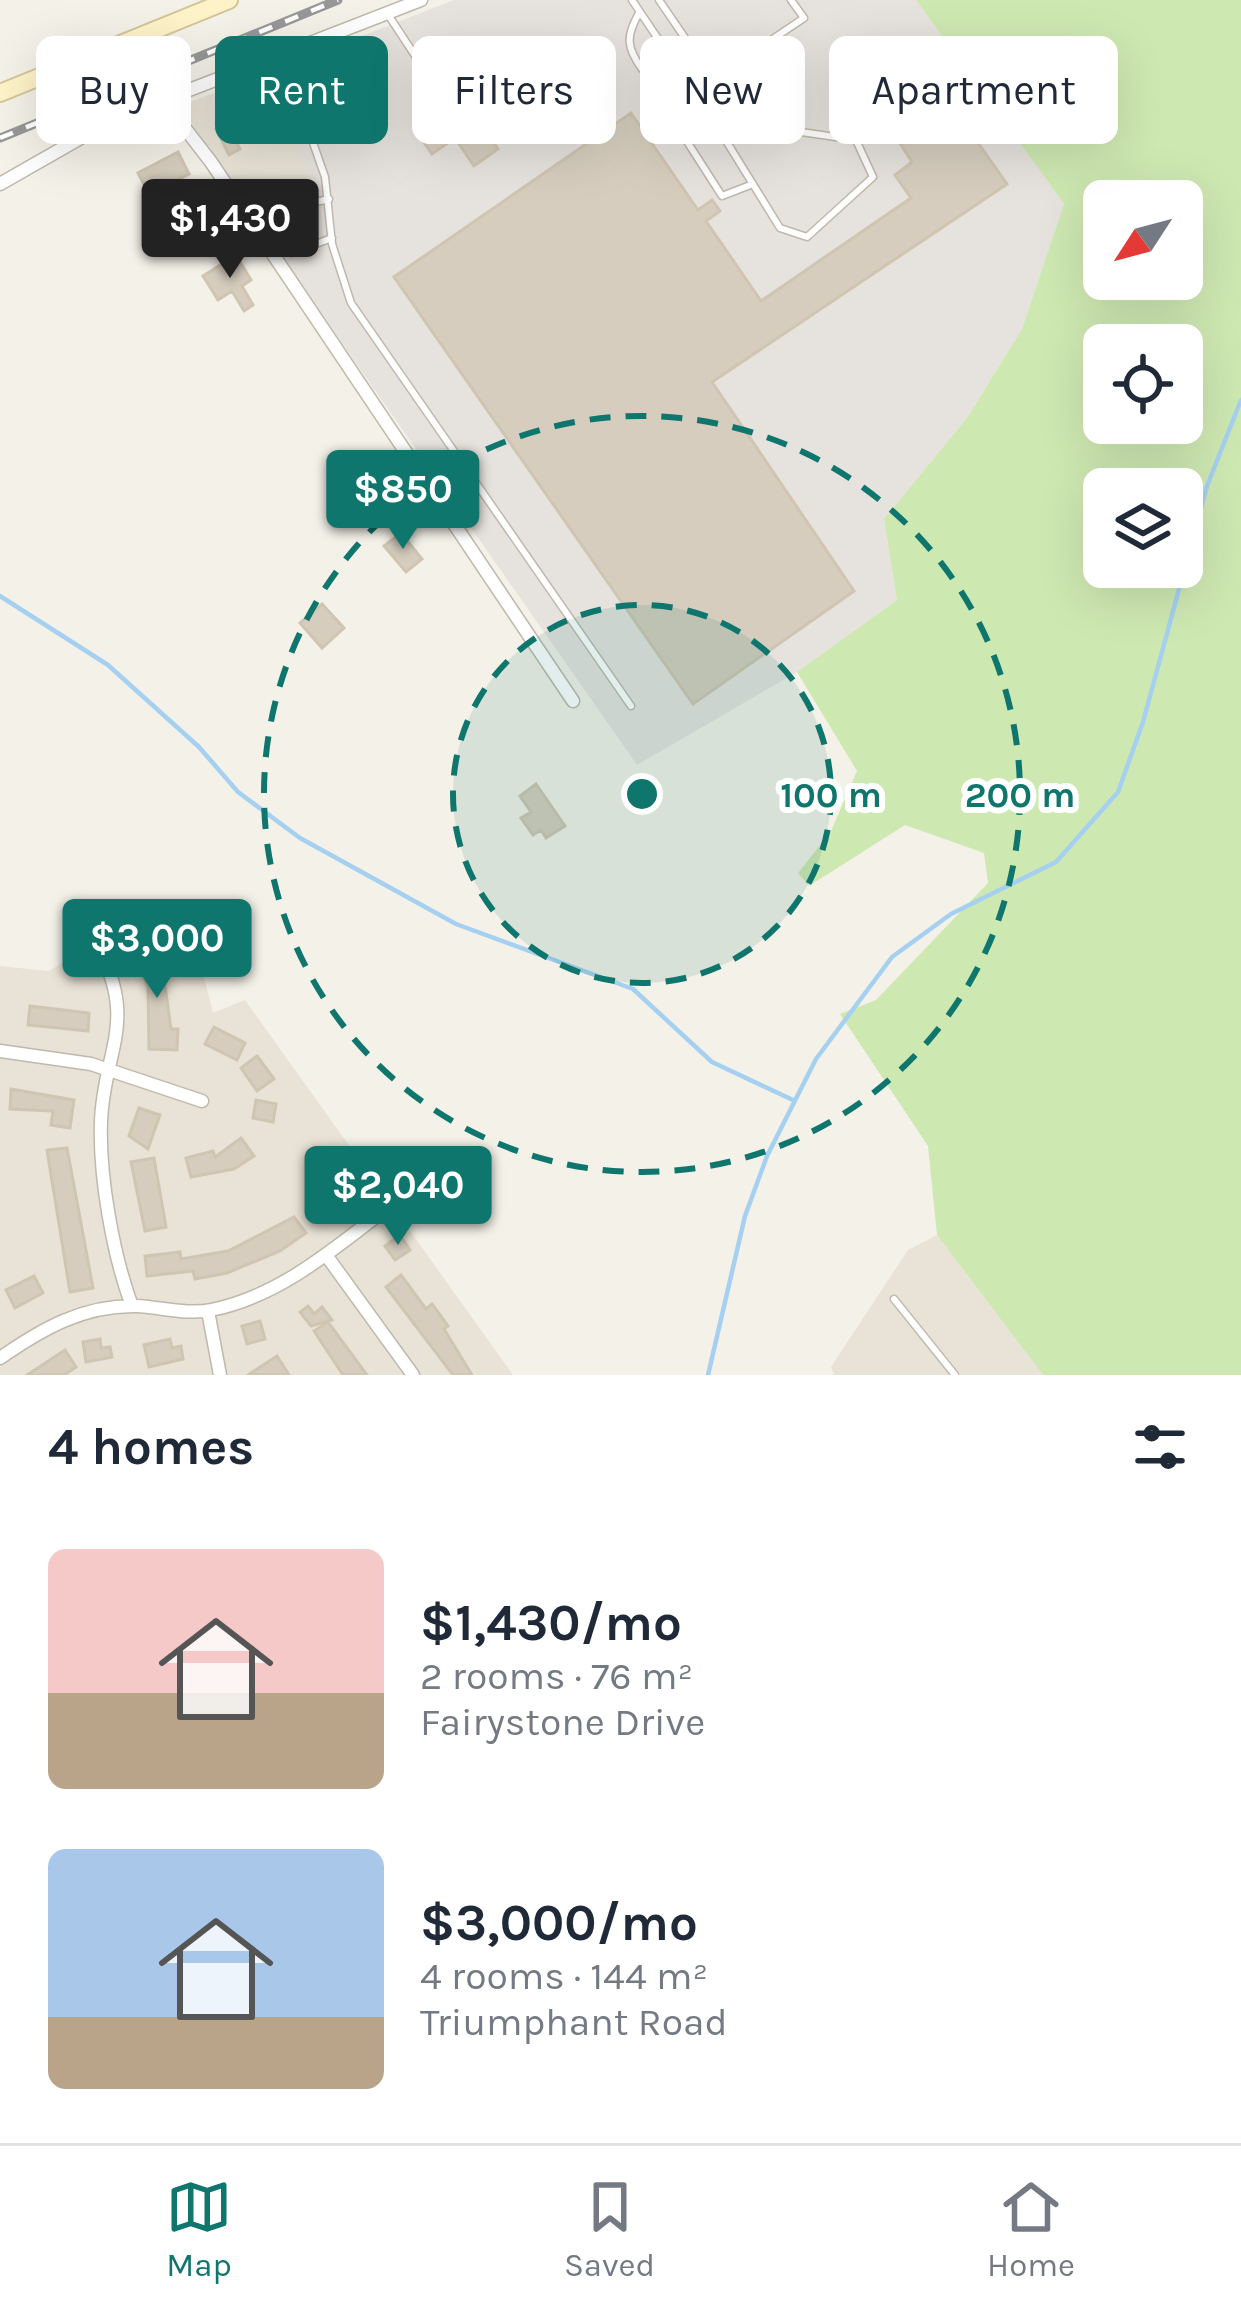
<!DOCTYPE html>
<html lang="en">
<head>
<meta charset="utf-8">
<style>
	body { margin:0; font-family:Karla,sans-serif; background:#f2f2f3; color:#1f2937; height:100vh; display:flex; flex-direction:column; font-size:45px; white-space:nowrap }
	* { box-sizing:border-box; margin:0 }
	p { font-size:39px; color:#747a83 }
	.icon { flex:none; width:66px; height:66px; fill:none; stroke:currentColor; stroke-width:2; stroke-linecap:round; stroke-linejoin:round }
	.map { position:relative; height:1375px; overflow:hidden }
	.drawer { display:flex; flex-direction:column; background:#fff; flex:1 }
	.drawer>* { flex:none }
	.top-card { position:absolute; left:36px; top:36px; width:1170px; height:108px; display:flex; gap:24px }
	.needle { width:78px; rotate:234deg }
	.buttons { position:absolute; left:1083px; top:180px; display:grid; gap:24px }
	.buttons a { display:grid; place-items:center; width:120px; height:120px; border-radius:18px; background:#fff; box-shadow:0 12px 48px #0002; font-size:60px }
	.price { position:absolute; translate:-50% -102px; padding:0 27px; border-radius:12px; background:#0f766e; color:#fff; font-size:39px; line-height:78px; filter:drop-shadow(0 3px 6px #0008) }
	.price::after { content:''; position:absolute; left:50%; top:72px; width:36px; height:27px; margin-left:-18px; background:inherit; clip-path:polygon(0 0,100% 0,50% 100%) }
	.price.current { background:#222; color:#fff }
	ul { padding:0; list-style:none }
	li { display:flex; align-items:center; gap:36px; height:300px; padding:0 48px }
	li span { display:grid; place-items:center; flex:none; width:336px; height:240px; border-radius:18px; color:#555 }
	li>.icon { margin-inline-start:auto }
	span .icon { width:144px; height:144px; fill:#fffc; stroke-width:1 }
	li b { font-size:51px }
	h2 { display:flex; justify-content:space-between; align-items:center; height:144px; padding:0 48px; font-size:51px }
	.chip { padding:0 42px; border-radius:18px; background:#fff; box-shadow:0 12px 48px #0002; font-size:42px; line-height:108px }
	.chip.current { background:#0f766e; color:#fff }
	.menu { display:flex; justify-content:space-around; align-items:center; height:168px; border-top:3px solid #e0e1e3; background:#fff; font-size:33px; color:#747a83 }
	.menu a { display:grid; justify-items:center; gap:6px }
	.menu .current { color:#0f766e }
	.map>svg:first-child { display:block }
	.residential { fill:#e8e3d6 }
	.industrial { fill:#e6e2dd }
	.green { fill:#cee8b2; fill-rule:evenodd }
	.lines { fill:none; stroke-linecap:round; stroke-linejoin:round }
	.stream { stroke:#a5d0f0; stroke-width:4.5 }
	.building { fill:#d6cdbe; stroke:#d0c5b1; stroke-width:3 }
	.service-casing { stroke:#bfb9ab; stroke-width:9 }
	.minor-casing { stroke:#bfb9ab; stroke-width:15 }
	.secondary-casing { stroke:#d3c599; stroke-width:20 }
	.service { stroke:#fff; stroke-width:6 }
	.minor { stroke:#fff; stroke-width:12 }
	.secondary { stroke:#fef2c8; stroke-width:16 }
	.rail-casing { stroke:#979797; stroke-width:9 }
	.rail { stroke:#fff; stroke-width:4.5; stroke-dasharray:14; stroke-linecap:butt }
	.ring { fill:none; stroke:#0f766e; stroke-width:6; stroke-dasharray:21 15 }
	.centre { fill:#0f766e; stroke:#fff; stroke-width:6 }
	.ring-label { font-size:36px; text-anchor:middle; font-weight:bold; fill:#0f766e; stroke:#fff; stroke-width:12; stroke-linejoin:round; paint-order:stroke }
</style>
</head>
<body>
<div class="map">
<svg width="1241" height="1375" viewBox="0 0 1241 1375">
	<rect width="100%" height="100%" fill="#f4f1e8"/>
	<path class="residential" d="M262,75L313,179L251,213L183,116L182,105Z
		M169,907L202,970L213,1013L245,1000L513,1375H0V966L48,971Z
		M937,1235L1043,1375H834L831,1367L908,1250Z"/>
	<path class="industrial" d="M454,0H916L1064,204L1022,329L967,418L884,519L897,600L797,672L637,765L251,213L312,179L262,75Z"/>
	<path class="green" d="M916,0H1241V1375H1043L937,1235L928,1146L840,1014L876,1000L988,883L984,853L905,825L809,886L798,873L831,831L857,771L797,672L897,600L884,519L967,418L1022,329L1064,204ZM1104,201H1182V279H1104ZM1104,345H1182V423H1104ZM1104,489H1182V567H1104Z"/>
	<g class="lines">
		<path class="stream" d="M0,596L108,665L199,747L238,792L300,838L456,924L633,989L712,1062L793,1100
			M708,1375L745,1216L767,1156L816,1059L892,957L951,914L1056,862L1118,792L1143,722L1207,486L1241,400"/>
	</g>
	<path class="building" d="M491,78L507,100L478,120L498,149L474,166L455,138L432,154L416,131Z
		M933,79L1007,184L712,382L854,591L693,704L394,277L631,113L698,210L712,200L720,211L706,221L761,301L911,198L895,175L912,162L894,134L927,111L914,91Z
		M253,111L262,129L236,142L240,149L229,155L216,129Z
		M178,152L189,174L149,194L138,173Z
		M200,222L209,233L192,247L183,236Z
		M236,255L251,280L242,286L253,305L244,311L232,291L218,300L203,276Z
		M401,533L422,559L406,572L384,546Z
		M322,604L344,628L322,648L300,623Z
		M536,784L565,826L546,838L541,830L533,835L521,818L531,812L520,796Z
		M151,943L163,971L171,1029H178L177,1050L149,1049L148,987L133,951Z
		M30,1006L89,1013L88,1031L28,1025Z
		M214,1027L245,1043L237,1060L205,1044Z
		M257,1056L274,1079L257,1091L241,1068Z
		M11,1089L74,1100L70,1128L51,1125L53,1111L10,1109Z
		M256,1100L276,1104L273,1122L253,1118Z
		M139,1108L160,1115L148,1149L129,1136Z
		M241,1138L254,1156L234,1169L191,1177L186,1158L213,1151L215,1157Z
		M67,1148L93,1288L70,1292L47,1150Z
		M154,1158L166,1227L145,1231L131,1162Z
		M361,1169L373,1185L326,1218L315,1203Z
		M294,1217L306,1233L280,1251L227,1273L195,1279L193,1271L147,1276L145,1256L180,1252L181,1259L228,1251Z
		M400,1235L410,1250L395,1260L385,1246Z
		M401,1275L426,1309L432,1304L448,1326L444,1329L472,1375H453L386,1287Z
		M34,1276L43,1293L15,1308L6,1290Z
		M308,1306L314,1314L322,1307L332,1320L311,1326L300,1312Z
		M260,1321L265,1339L247,1344L242,1326Z
		M328,1322L367,1375H343L314,1331Z
		M100,1339L101,1348L110,1347L112,1357L86,1362L83,1342Z
		M170,1339L172,1348L181,1346L183,1359L149,1367L144,1345Z
		M65,1350L76,1367L64,1375H27Z
		M277,1356L289,1375H248Z"/>
	<g class="lines">
		<defs>
			<path id="service" d="M632,0L720,131
				M659,0L713,79L804,18L791,0
				M639,13C626,36 626,47 642,69L657,72L674,62
				M389,16L429,77
				M283,57L325,177L332,244L351,303L631,706
				M686,79L663,104L722,196L753,184
				M754,125L856,140L873,177L807,237L780,228L720,131Z
				M856,140L883,96
				M329,199L307,204L273,226L291,253L332,238
				M894,1299L955,1375"/>
			<path id="minor" d="M163,100L211,162L573,701
				M0,184L112,120L421,0
				M99,949C138,1023 103,1053 101,1122C99,1176 113,1255 132,1306
				M0,1051L91,1064L202,1101
				M326,1255L413,1375
				M208,1311L220,1375
				M0,1358C42,1329 83,1305 136,1306C160,1307 187,1315 211,1310C278,1297 334,1249 387,1208"/>
			<path id="secondary" d="M0,93L229,0"/>
		</defs>
		<use href="#service" class="service-casing"/>
		<use href="#minor" class="minor-casing"/>
		<use href="#secondary" class="secondary-casing"/>
		<use href="#service" class="service"/>
		<use href="#minor" class="minor"/>
		<use href="#secondary" class="secondary"/>
		<defs>
			<path id="rail" d="M0,138L338,0"/>
		</defs>
		<use href="#rail" class="rail-casing"/>
		<use href="#rail" class="rail"/>
	</g>
	<circle cx="642" cy="794" r="189" fill="#0f766e" fill-opacity=".12"/>
	<g class="ring">
		<circle cx="642" cy="794" r="189"/>
		<circle cx="642" cy="794" r="378"/>
	</g>
	<circle cx="642" cy="794" r="18" class="centre"/>
	<g class="ring-label">
		<text x="831" y="807">100 m</text>
		<text x="1020" y="807">200 m</text>
	</g>
</svg>
<div class="buttons">
<a><svg class="needle" viewBox="-14 -14 28 28"><path d="M0-13l5 13h-10z" fill="#e53935"/><path d="M0 13l5-13h-10z" fill="#747a83"/></svg></a>
<a><svg class="icon" aria-label="locate" viewBox="0 0 24 24"><circle cx="12" cy="12" r="6"/><path d="M12 2v4M12 18v4M2 12h4M18 12h4"/></svg></a>
<a><svg class="icon" aria-label="layers" viewBox="0 0 24 24"><path d="M12 4l9 5-9 5-9-5zM3 14l9 5 9-5"/></svg></a>
</div>
<b class="price current" style="left:230px;top:281px">$1,430</b>
<b class="price" style="left:403px;top:552px">$850</b>
<b class="price" style="left:157px;top:1001px">$3,000</b>
<b class="price" style="left:398px;top:1248px">$2,040</b>
<div class="top-card">
<a class="chip">Buy</a>
<a class="chip current">Rent</a>
<a class="chip">Filters</a>
<a class="chip">New</a>
<a class="chip">Apartment</a>
</div>
</div>
<section class="drawer">
<h2>4 homes<svg class="icon" aria-label="filters" viewBox="0 0 24 24"><path d="M4 7h16M4 17h16"/><circle cx="9" cy="7" r="2"/><circle cx="15" cy="17" r="2"/></svg></h2>
<ul>
<li><span style="background:linear-gradient(#f6c9c9 60%,#b9a48a 0)"><svg class="icon" aria-label="home" viewBox="0 0 24 24"><path d="M3 11l9-7 9 7M6 9v11h12V9"/></svg></span><div><b>$1,430/mo</b><p>2 rooms · 76 m²</p><p>Fairystone Drive</p></div></li>
<li><span style="background:linear-gradient(#a9c7e8 70%,#b9a48a 0)"><svg class="icon" aria-label="home" viewBox="0 0 24 24"><path d="M3 11l9-7 9 7M6 9v11h12V9"/></svg></span><div><b>$3,000/mo</b><p>4 rooms · 144 m²</p><p>Triumphant Road</p></div></li>
</ul>
</section>
<nav class="menu">
<a class="current"><svg class="icon" aria-label="map" viewBox="0 0 24 24"><path d="M3 6l6-2 6 2 6-2v14l-6 2-6-2-6 2zM9 4v14M15 6v14"/></svg>Map</a>
<a><svg class="icon" aria-label="saved" viewBox="0 0 24 24"><path d="M7 4h10v16l-5-4-5 4z"/></svg>Saved</a>
<a><svg class="icon" aria-label="home" viewBox="0 0 24 24"><path d="M3 11l9-7 9 7M6 9v11h12V9"/></svg>Home</a>
</nav>
</body>
</html>
